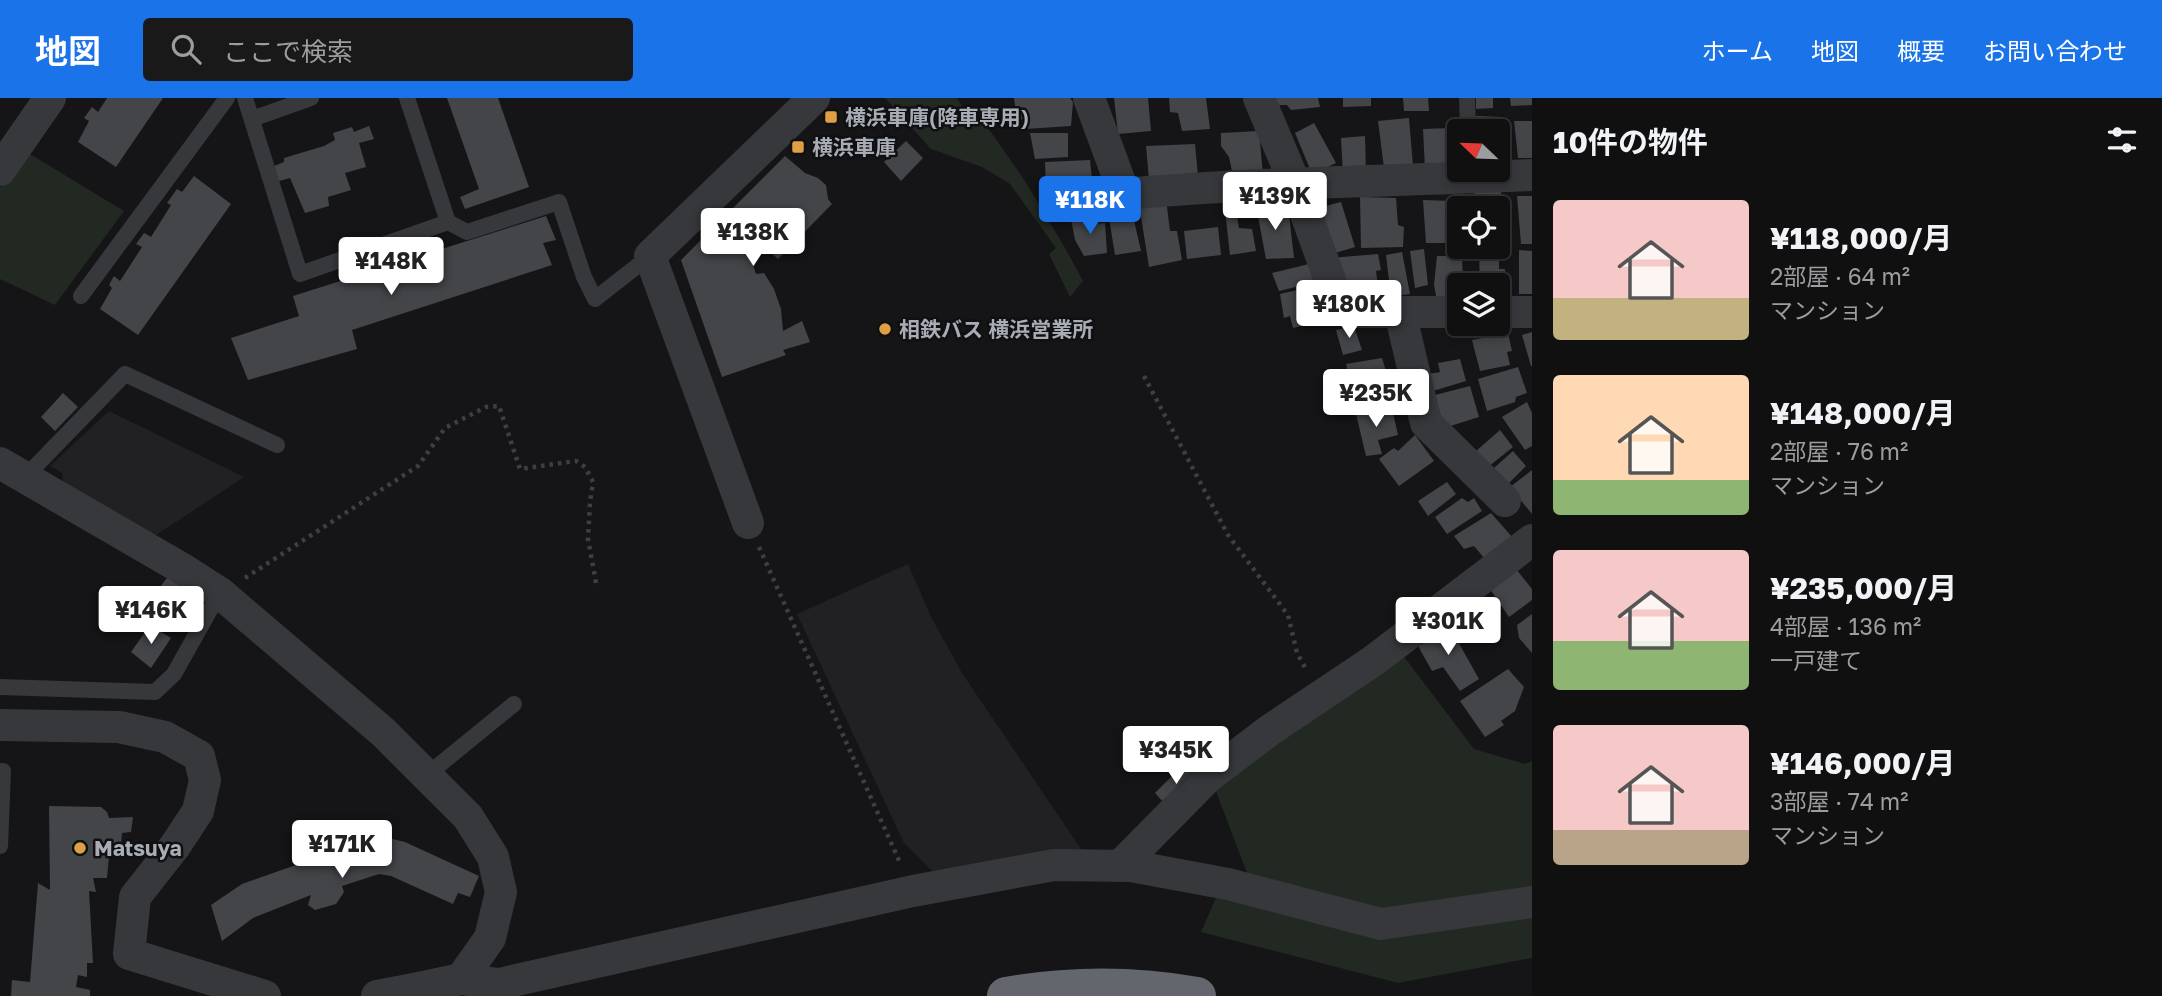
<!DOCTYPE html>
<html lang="ja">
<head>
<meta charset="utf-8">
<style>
	body { margin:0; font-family:"Golos Text","Noto Sans JP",sans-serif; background:#19191a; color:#f1f3f6; height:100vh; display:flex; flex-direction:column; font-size:26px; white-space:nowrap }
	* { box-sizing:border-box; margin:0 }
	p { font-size:23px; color:#9c9d9f }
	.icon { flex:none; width:38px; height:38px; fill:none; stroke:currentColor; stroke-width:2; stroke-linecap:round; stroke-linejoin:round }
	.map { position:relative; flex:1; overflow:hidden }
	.sheet { display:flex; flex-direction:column; background:#101011; width:630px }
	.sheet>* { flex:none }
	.needle { width:46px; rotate:293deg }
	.fabs { position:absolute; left:1447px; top:21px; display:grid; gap:14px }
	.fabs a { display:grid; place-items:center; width:63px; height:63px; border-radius:7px; background:#101011; box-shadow:0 4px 10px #0003,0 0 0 2px #303031; font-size:35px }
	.price { position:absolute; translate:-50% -60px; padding:0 16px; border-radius:7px; background:#fff; color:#222; font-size:23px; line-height:46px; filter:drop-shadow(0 2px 4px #0008) }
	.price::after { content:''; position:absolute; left:50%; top:42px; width:21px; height:16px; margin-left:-10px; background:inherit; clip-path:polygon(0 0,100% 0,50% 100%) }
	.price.current { background:#1a73e8; color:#fff }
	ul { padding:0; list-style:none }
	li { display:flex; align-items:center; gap:21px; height:175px; padding:0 21px }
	li span { display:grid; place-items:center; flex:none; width:196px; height:140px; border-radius:7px; color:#555 }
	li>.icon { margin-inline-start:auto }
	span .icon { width:84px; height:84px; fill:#fffc; stroke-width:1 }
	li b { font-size:30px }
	h2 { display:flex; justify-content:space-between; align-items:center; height:84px; padding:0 21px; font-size:30px }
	header { display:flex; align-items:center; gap:42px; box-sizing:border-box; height:98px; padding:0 35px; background:#1a73e8; color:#fff }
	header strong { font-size:33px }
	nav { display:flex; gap:38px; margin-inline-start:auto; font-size:24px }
	.search { width:490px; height:63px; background:#19191a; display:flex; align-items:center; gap:18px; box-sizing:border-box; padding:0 24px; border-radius:7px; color:#9c9d9f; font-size:26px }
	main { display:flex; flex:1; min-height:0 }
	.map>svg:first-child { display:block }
	.built { fill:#212123 }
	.green { fill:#222822 }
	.building { fill:#444549 }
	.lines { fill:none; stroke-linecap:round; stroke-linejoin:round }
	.path { stroke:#3d3f42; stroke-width:4.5; stroke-dasharray:3.5 5; stroke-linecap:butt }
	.service { stroke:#36383b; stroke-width:16 }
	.minor { stroke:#36383b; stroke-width:32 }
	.motorway { stroke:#63666c; stroke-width:38 }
	.poi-dot { fill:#dfa045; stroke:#101012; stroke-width:2.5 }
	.labels { text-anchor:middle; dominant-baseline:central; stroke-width:5; stroke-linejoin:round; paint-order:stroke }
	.poi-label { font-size:21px; font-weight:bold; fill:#a8adb5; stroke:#101012; text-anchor:start }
</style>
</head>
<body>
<header>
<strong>地図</strong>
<div class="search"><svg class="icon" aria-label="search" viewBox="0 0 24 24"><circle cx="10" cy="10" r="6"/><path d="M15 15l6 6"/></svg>ここで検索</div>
<nav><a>ホーム</a><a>地図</a><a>概要</a><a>お問い合わせ</a></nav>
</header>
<main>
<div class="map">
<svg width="1532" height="898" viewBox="0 0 1532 898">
	<rect width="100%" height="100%" fill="#151517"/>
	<path class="built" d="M109,313L244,379L147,443L65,395L62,375L50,368Z
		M908,466L931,519L962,575L1083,754L932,773L904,745L797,516Z"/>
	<path class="green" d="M885,0H957L966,15L984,24L1023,80L1064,148L1083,183L1070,199L1049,156L1056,150L1010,86L982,69L931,51Z
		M25,53L124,113L55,207L0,181V90Z
		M1399,552L1474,651L1525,666L1532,663V860L1398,885L1201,834L1218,795L1254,793L1212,683Z"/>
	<path class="building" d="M107,0H163L116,69L78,44L89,23L84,20L92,9L98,14Z
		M447,0H498L529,89L465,111L460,99L479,91Z
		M1014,0H1070L1073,4L1071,28L1025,31L1023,21L1017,22Z
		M1114,0H1148L1151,33L1118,36Z
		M1169,0H1206L1210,31L1182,33L1178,15L1170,14Z
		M1271,0H1318L1320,9L1291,12L1287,7H1272Z
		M1343,0H1371V8L1343,9Z
		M1403,0H1428L1429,13H1404Z
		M1476,0H1493V10L1476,11Z
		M1510,0H1532V7L1511,8Z
		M1476,18L1503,19L1501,44L1506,46V67H1498V33H1477Z
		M1409,20L1413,68L1384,70L1378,23Z
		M1514,23H1532V60H1518Z
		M1314,25L1336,65L1312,76L1295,35Z
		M369,28L374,41L359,45L366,69L345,75L351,92L328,99L329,108L305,115L290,80L279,83L274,68L284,64V60L324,48L335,42L333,35L352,29L354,34Z
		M1451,30L1452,69L1425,71L1423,31Z
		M1259,33L1263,77L1233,78L1229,59L1221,48V35Z
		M1030,35H1068V59L1035,61Z
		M1365,38L1366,76L1343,77L1341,40Z
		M906,43L923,60L901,83L884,64Z
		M1195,46L1198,78L1149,82L1146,48Z
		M785,58L805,75L818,80L826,87L828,101L832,106L778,161L767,151L752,164L756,176L764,175L774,191L781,211L783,233L802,223L810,244L783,252L786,257L722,279L681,162Z
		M1090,62L1093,91L1046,92L1045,64Z
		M194,78L231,106L138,237L100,211L112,190L109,187L114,178L120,183L142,149L136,146L144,135L151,139L171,107L167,105L177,91L182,94Z
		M1501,93V141H1498V110H1475L1474,95Z
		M1517,98H1532V146H1521Z
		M1360,99L1396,100L1398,127L1404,129L1403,149L1361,150Z
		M1166,101L1170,133H1177L1182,162L1149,169L1139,106Z
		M1248,102L1249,111L1236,113L1239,130L1252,131L1256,153L1230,157L1224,104Z
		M1423,102L1452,103L1450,145H1426Z
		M1278,104L1279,115L1289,116L1294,160L1266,161L1256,108Z
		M1341,104L1355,149L1332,156L1318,110Z
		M546,118L556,142L543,145L552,167L352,232L357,251L248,282L231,240L299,218L293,198Z
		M1133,118L1141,153L1115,157L1109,120Z
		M1094,119V126L1105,125L1107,155L1084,158L1075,142L1071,121Z
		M1218,129L1221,157L1187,161L1184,133Z
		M1424,151L1428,187L1415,190L1410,153Z
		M1519,152L1532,153V196H1519Z
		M1402,154L1410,196L1391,199L1386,157Z
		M1479,155H1499V171H1505L1504,194L1500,198H1498V187H1480Z
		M1378,156L1381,172L1376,173L1378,188L1373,190L1377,206L1353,208L1330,160Z
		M1437,158H1462L1463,187H1460V203H1437L1434,187Z
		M1309,166L1317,184L1279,193L1272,175Z
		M1314,188L1322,223L1293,230L1290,218L1284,220L1280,196Z
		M1354,228L1362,252L1343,257L1336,232Z
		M1532,234V268H1531L1522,237Z
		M1508,235L1512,253L1507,254L1510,267L1480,273L1472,242Z
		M1382,260L1395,302L1357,310L1346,266Z
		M1460,261L1466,283L1433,293L1428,276L1440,274L1438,265Z
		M1518,269L1527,295L1516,299L1515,304L1487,313L1478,281Z
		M1470,288L1479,319L1444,330L1435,297Z
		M63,295L78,309L55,333L41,319Z
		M1527,304L1532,315V348L1525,352L1502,319Z
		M1392,310L1398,337L1378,342L1382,356L1366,358L1356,316Z
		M1500,332L1513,349L1488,369L1475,354Z
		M1415,337L1434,363L1399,388L1379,361L1394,350L1398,353Z
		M1513,353L1526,368L1509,385L1494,370Z
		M1532,372V416L1510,389Z
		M1447,384L1456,396L1428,418L1418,403Z
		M1462,400L1468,404L1474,400L1482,413L1447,436L1435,419Z
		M1491,415L1513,440L1485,461L1474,448L1464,451L1454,438Z
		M1516,471L1532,491V502L1509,519L1490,491Z
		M167,480L185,491L164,518L147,505Z
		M1465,506L1473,508L1487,527L1463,542L1449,515Z
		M1532,516V555L1519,540L1517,527Z
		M150,527L171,540L151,570L131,554Z
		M1437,529L1442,537L1452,533L1479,581L1460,593L1443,569L1432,573L1418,548L1424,545L1420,537Z
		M1508,571L1524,589L1515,613L1501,623L1504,627L1485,639L1460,603Z
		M1186,668L1198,679L1166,707L1155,695L1174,676L1177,680Z
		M49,708L101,709L107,714L109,720L133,719L131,734L122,735L120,759L109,758L107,780H93L96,794L89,793L93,865H87V879L78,877L76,889L90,892V898H11L12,882L30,884L38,785L50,792Z
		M384,739L405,744L479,778L470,799L458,795L453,806L391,778L379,776L342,788L344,794L336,806L315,812L308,807L311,797L253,820L222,843L211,807L242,786L364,743Z"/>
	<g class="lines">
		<path class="path" d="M1144,278L1228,437L1288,517L1297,555L1307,573
			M759,449L901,767
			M245,480L418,368L445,330L486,309L499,308L520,371L576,363L585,369L593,384L590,404L588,441L597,490"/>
		<path class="service" d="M245,0L300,176L448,124L407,0
			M1467,0L1468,33
			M252,21L311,0
			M448,124L467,134L559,104L584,179L595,201L650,158
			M81,198L227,0
			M25,379L125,276L277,347
			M0,589L155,594L174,576L211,510L222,497
			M0,673H3L0,748
			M427,677L514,606"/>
		<path class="minor" d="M1089,0L1124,95
			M1259,0L1295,86L1338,204L1351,214H1460
			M0,72L50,0
			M1058,103C1215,84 1374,84 1532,77
			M1400,214L1426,325L1505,403
			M1498,214H1532
			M0,365L181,470L220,495L383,634L468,719L493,759L501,794L490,840L461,881L419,890V898
			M748,425L650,158L814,0
			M0,627L119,629L165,639L199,658L205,682L198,713L175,748L135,799L129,856L265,898
			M1120,768L1208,679L1270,632L1373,563L1532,442
			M461,881L499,886L913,793L1054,767L1131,768L1228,786L1381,826L1532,804
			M377,898L419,890"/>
		<path class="motorway" d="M1006,898C1069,887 1135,887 1197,898"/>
	</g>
	<g class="poi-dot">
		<rect x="824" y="12" width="14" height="14" rx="3.5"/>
		<rect x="791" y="42" width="14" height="14" rx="3.5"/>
		<circle cx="885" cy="231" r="7"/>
		<circle cx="80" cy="750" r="7"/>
	</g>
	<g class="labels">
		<g class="poi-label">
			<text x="845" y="19">横浜車庫(降車専用)</text>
			<text x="812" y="49">横浜車庫</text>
			<text x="899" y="231">相鉄バス 横浜営業所</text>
			<text x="94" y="750">Matsuya</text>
		</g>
	</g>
</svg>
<div class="fabs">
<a><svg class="needle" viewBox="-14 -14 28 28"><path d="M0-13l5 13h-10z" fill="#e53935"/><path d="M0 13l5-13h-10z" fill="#9c9d9f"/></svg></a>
<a><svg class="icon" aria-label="locate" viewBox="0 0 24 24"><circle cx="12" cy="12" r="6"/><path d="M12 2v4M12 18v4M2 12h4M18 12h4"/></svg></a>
<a><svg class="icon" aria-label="layers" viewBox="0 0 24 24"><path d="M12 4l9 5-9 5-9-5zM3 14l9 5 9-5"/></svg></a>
</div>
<b class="price" style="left:1275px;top:134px">¥139K</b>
<b class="price current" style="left:1090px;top:138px">¥118K</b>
<b class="price" style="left:753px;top:170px">¥138K</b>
<b class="price" style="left:391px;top:199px">¥148K</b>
<b class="price" style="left:1349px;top:242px">¥180K</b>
<b class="price" style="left:1376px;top:331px">¥235K</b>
<b class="price" style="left:151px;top:548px">¥146K</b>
<b class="price" style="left:1448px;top:559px">¥301K</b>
<b class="price" style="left:1176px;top:688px">¥345K</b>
<b class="price" style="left:342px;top:782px">¥171K</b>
</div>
<section class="sheet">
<h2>10件の物件<svg class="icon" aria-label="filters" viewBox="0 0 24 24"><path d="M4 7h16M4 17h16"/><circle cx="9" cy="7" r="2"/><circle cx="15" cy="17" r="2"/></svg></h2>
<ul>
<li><span style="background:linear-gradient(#f6c9c9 70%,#c2b280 0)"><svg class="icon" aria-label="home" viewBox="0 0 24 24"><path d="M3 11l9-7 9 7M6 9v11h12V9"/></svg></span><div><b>¥118,000/月</b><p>2部屋 · 64 m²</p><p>マンション</p></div></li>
<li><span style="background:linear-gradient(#ffd9b3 75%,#8fb573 0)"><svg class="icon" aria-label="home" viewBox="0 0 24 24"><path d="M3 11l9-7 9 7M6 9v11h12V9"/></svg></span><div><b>¥148,000/月</b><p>2部屋 · 76 m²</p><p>マンション</p></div></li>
<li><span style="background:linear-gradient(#f6c9c9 65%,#8fb573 0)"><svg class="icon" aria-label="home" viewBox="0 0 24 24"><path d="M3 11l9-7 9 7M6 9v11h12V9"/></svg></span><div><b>¥235,000/月</b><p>4部屋 · 136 m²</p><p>一戸建て</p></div></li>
<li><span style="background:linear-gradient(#f6c9c9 75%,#b9a48a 0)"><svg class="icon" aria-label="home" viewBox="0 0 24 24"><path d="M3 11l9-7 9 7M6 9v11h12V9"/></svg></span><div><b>¥146,000/月</b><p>3部屋 · 74 m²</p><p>マンション</p></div></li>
</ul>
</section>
</main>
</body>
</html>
